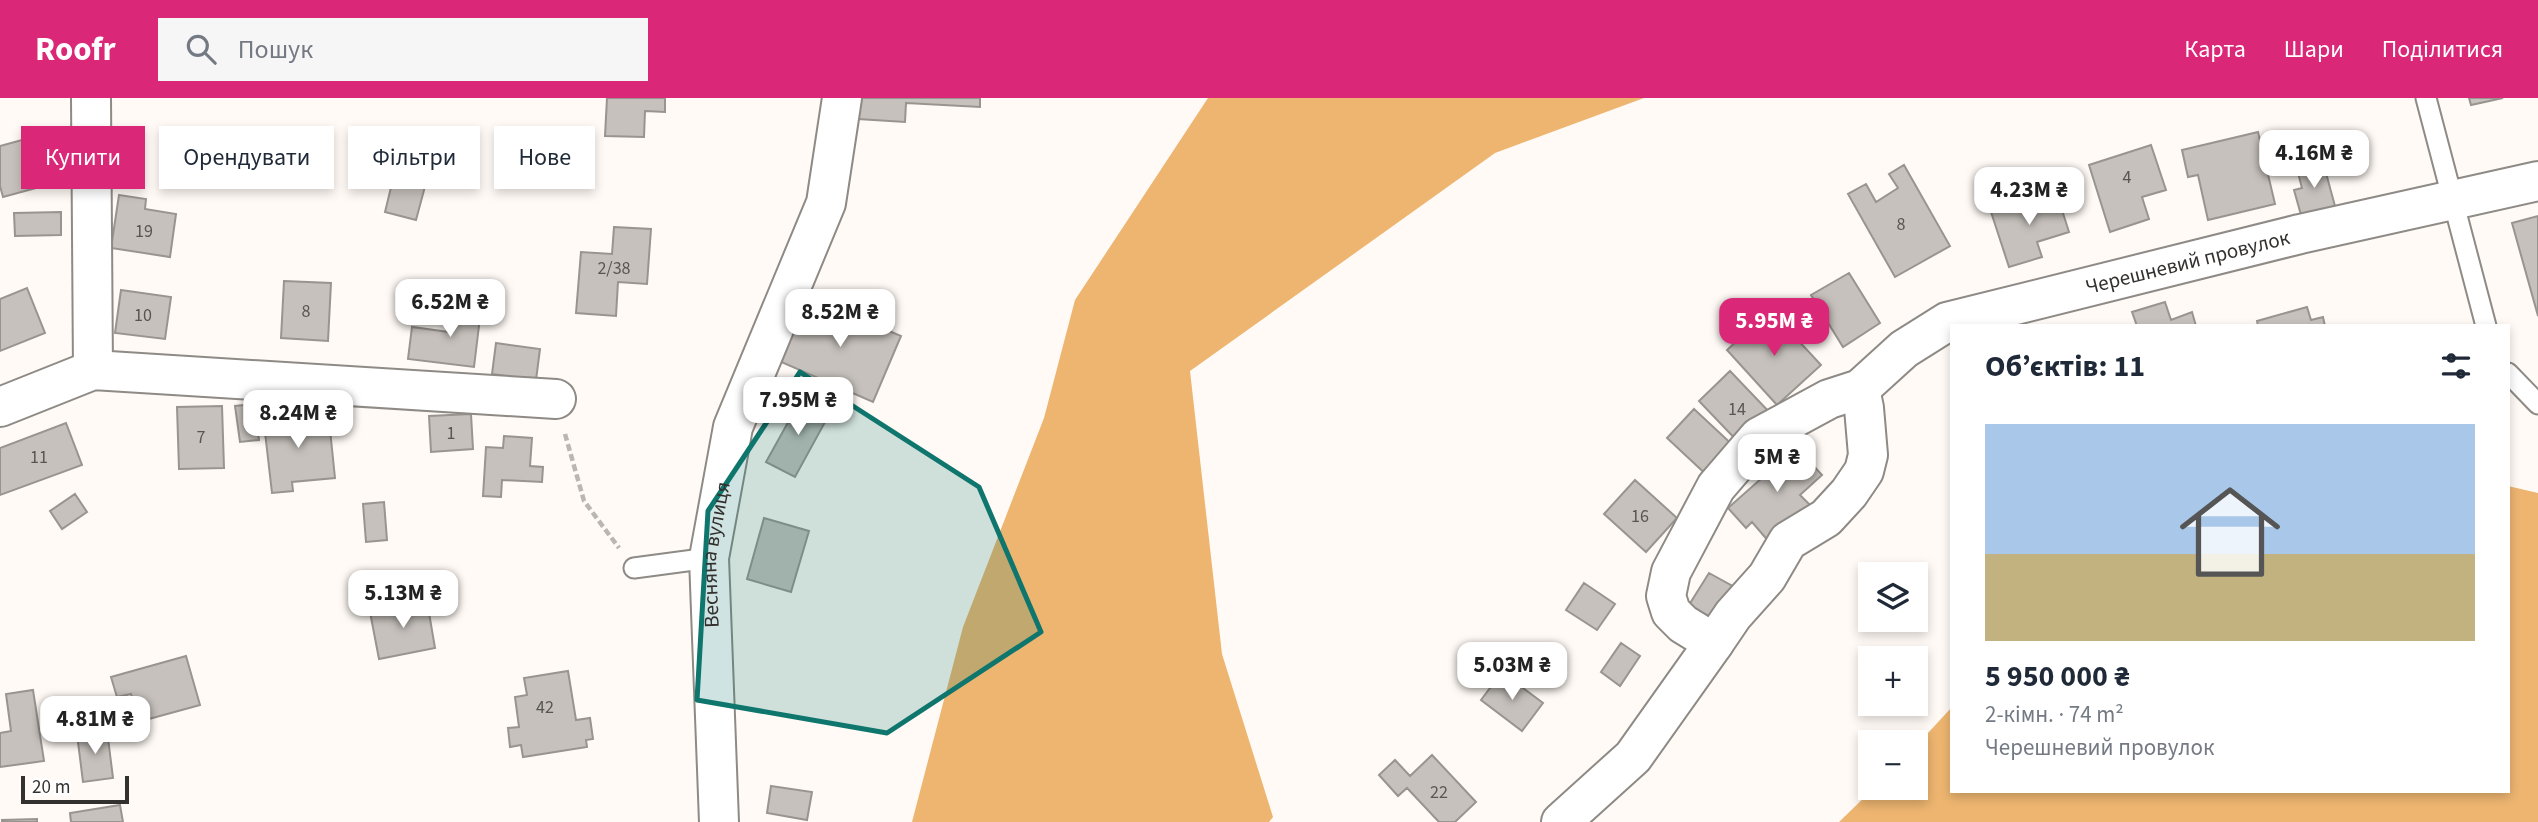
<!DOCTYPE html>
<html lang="uk">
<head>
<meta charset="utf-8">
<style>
	body { margin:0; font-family:"Source Sans 3",sans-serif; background:#f6f6f7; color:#1f2937; height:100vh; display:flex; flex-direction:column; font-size:26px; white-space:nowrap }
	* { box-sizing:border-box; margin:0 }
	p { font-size:23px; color:#747a83 }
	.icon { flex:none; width:38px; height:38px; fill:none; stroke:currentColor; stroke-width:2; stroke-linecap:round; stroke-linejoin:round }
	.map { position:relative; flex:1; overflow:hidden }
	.drawer { position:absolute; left:1950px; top:226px; width:560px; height:469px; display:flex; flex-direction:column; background:#fff; border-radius:0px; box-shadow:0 4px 10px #0003 }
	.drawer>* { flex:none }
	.guide { position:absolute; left:21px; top:28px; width:665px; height:63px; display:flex; gap:14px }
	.controls { position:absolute; left:1858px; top:464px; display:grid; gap:14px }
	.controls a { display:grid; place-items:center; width:70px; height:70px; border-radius:0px; background:#fff; box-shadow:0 4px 10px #0003; font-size:35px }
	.scale { position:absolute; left:21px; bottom:18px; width:108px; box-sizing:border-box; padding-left:7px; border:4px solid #33312f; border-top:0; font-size:19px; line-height:24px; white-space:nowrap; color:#33312f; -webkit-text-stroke:5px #fff; paint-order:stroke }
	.price { position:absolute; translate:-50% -60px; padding:0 16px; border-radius:14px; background:#fff; color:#222; font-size:23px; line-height:46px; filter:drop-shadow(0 2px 4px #0008) }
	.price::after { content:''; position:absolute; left:50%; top:42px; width:21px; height:16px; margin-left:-10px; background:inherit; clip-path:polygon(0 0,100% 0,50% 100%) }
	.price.selected { background:#db2777; color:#fff }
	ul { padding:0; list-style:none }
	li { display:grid; align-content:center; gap:14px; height:371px; padding:0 35px }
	li span { display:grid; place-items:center; height:217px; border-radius:0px; color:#555 }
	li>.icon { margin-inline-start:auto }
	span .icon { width:126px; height:126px; fill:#fffc; stroke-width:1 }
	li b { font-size:30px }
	h2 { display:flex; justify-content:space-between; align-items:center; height:84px; padding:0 35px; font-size:30px }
	.pill { padding:0 24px; border-radius:0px; background:#fff; box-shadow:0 4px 10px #0003; font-size:24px; line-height:63px }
	.pill.selected { background:#db2777; color:#fff }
	header { display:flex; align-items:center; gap:42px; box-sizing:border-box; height:98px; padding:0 35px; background:#db2777; color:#fff }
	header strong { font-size:33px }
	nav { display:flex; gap:38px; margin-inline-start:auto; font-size:24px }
	.search { width:490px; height:63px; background:#f6f6f7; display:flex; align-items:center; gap:18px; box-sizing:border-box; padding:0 24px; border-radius:0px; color:#747a83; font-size:26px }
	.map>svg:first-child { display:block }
	.forest { fill:#edb570 }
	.building { fill:#c6c1bc; stroke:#98948f; stroke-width:2 }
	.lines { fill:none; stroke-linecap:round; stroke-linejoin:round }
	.lane-casing { stroke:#8e8a85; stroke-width:23 }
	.street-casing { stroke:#8e8a85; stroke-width:42 }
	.path { stroke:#bab6b2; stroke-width:4.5; stroke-dasharray:7 3.5; stroke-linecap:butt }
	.lane { stroke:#fff; stroke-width:19 }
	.street { stroke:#fff; stroke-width:38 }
	.marked { fill:#0f766e; fill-opacity:0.2; stroke:#0f766e; stroke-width:5; stroke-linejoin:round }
	.labels { text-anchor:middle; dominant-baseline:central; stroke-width:5; stroke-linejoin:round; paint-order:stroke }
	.number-label { font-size:18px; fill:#585552 }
	.street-label { font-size:21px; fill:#33312f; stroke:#fff }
</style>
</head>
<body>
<header>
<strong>Roofr</strong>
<div class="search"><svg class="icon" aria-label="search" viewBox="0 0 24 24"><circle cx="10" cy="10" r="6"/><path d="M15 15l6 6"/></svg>Пошук</div>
<nav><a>Карта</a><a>Шари</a><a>Поділитися</a></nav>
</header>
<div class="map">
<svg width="2538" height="724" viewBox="0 0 2538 724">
	<rect width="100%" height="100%" fill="#fffaf5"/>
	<path class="forest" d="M1208,0H1644L1495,55L1190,273L1222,556L1273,719L1269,724H912L963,529L1044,320L1075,202Z
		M2508,388L2538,395V724H1839L1874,690H1916V648L1951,610V693H2508Z"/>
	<path class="building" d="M607,0H665V14L645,13L644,39L605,38Z
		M859,0H980V9L906,5L905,24L858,21Z
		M2469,0H2503L2471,7Z
		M2258,34L2275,106L2208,122L2198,77L2188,79L2182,52Z
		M22,42L36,90L3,99L0,88V48Z
		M2151,47L2166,92L2142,99L2149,121L2110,134L2089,67Z
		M2323,64L2335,108L2301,117L2294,92L2302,90L2297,71Z
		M1904,67L1950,148L1895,179L1848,96L1866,86L1876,104L1898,90L1889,76Z
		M395,73L427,81L416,122L385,114Z
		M2056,93L2069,134L2037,144L2042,159L2009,169L1991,114Z
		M119,97L146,101L145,111L176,116L170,159L111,150Z
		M61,114V137L15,138L14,115Z
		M2538,118V218L2512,125Z
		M614,129L651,131L647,186L618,184L616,218L576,215L581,154L612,156Z
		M1849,175L1880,225L1843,249L1811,197Z
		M284,183L331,185L328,243L281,240Z
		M27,190L45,235L0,253V201Z
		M121,192L171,199L165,241L115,235Z
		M807,198L901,238L873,304L779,263Z
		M467,201L482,203L474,269L408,261L412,229L449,234L452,208L466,210Z
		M2165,204L2171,222L2192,214L2196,228H2137L2132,214Z
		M2307,209L2311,222L2323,219L2325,228H2258L2257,223Z
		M1770,212L1821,267L1777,307L1727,252Z
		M496,245L540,251L536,282L492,276Z
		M1730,273L1774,319L1743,349L1699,303Z
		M802,299L830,315L795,379L766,364Z
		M254,306L259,342L240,344L235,308Z
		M222,308L224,370L179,371L177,309Z
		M1694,311L1738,352L1711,381L1667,340Z
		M328,312L335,380L292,384L293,393L272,395L263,317L290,315L291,325L307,323L306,315Z
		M471,316L473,351L431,354L429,318Z
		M66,325L82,367L0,397V350Z
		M504,338L532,340L530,368L543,369L542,384L502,382L501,399L483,398L486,349L503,350Z
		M1782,347L1791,357L1798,351L1822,377L1800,397L1811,408L1770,445L1752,424L1746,430L1728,410L1771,372L1764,364Z
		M1635,382L1677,420L1646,454L1604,416Z
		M75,396L87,414L62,431L50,413Z
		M384,404L387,442L366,444L363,406Z
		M764,420L809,433L791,494L747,481Z
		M1709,475L1736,490L1717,523L1689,507Z
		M1584,485L1615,506L1597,532L1566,512Z
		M427,503L435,550L379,561L370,514Z
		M1621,545L1640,558L1620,588L1601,574Z
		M186,558L200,607L138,624L131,596L117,599L111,579Z
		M568,573L576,622L590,620L593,641L586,642L587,649L523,659L521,647L510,649L508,630L519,629L515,599L527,597L524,580Z
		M1502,574L1543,605L1522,633L1481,602Z
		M33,592L44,663L0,669V635L11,633L6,596Z
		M107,632L113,680L83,684L77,636Z
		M1432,657L1476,704L1455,724H1439L1407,690L1398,698L1379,677L1395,662L1410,678Z
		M771,688L812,694L807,722L767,715Z
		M120,707L123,724H71L70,715Z
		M37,721V724H2V722Z"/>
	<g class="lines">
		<defs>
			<path id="lane" d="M2426,0L2486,228
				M2508,275L2538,306
				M634,470L709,460"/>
			<g id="street">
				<path d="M91,0L93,272"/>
				<path d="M0,309L93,272L556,301"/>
				<path d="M1714,545L1733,517L1767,479L1788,443L1826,420L1849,395L1864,373L1868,357L1864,310L1860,291"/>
				<path id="s1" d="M719,724L709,460L733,329L826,105L842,0"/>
				<path id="s2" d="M1561,724L1633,659L1714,545L1683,526L1671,514L1666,498L1671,474L1716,389L1759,339L1829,301L1860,291L1904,251L1947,224L2300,136L2538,83"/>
			</g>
		</defs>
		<use href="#lane" class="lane-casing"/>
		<use href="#street" class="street-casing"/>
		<path class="path" d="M565,336L584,403L619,450"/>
		<use href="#lane" class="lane"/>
		<use href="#street" class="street"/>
	</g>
	<path class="marked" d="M800,274L979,389L1041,534L887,635L697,602L708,413Z"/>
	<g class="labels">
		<g class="number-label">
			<text x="2127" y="79">4</text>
			<text x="1901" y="126">8</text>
			<text x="144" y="133">19</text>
			<text x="614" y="170">2/38</text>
			<text x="306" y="213">8</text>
			<text x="143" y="217">10</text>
			<text x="1737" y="311">14</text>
			<text x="451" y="335">1</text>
			<text x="201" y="339">7</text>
			<text x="39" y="359">11</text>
			<text x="1640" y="418">16</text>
			<text x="545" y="609">42</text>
			<text x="1439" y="694">22</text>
		</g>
		<g class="street-label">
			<text stroke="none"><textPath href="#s2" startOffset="964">Черешневий провулок</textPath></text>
			<text stroke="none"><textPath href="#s1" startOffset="268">Весняна вулиця</textPath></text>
		</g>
	</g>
</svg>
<div class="controls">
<a><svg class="icon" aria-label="layers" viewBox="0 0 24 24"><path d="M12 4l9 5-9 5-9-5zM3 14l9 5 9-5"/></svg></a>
<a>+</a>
<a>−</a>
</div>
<div class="scale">20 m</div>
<b class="price" style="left:2314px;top:92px">4.16M ₴</b>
<b class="price" style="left:2029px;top:129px">4.23M ₴</b>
<b class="price" style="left:450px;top:241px">6.52M ₴</b>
<b class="price" style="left:840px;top:251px">8.52M ₴</b>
<b class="price selected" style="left:1774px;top:260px">5.95M ₴</b>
<b class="price" style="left:798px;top:339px">7.95M ₴</b>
<b class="price" style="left:298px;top:352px">8.24M ₴</b>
<b class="price" style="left:1777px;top:396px">5M ₴</b>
<b class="price" style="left:403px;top:532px">5.13M ₴</b>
<b class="price" style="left:1512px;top:604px">5.03M ₴</b>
<b class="price" style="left:95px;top:658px">4.81M ₴</b>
<div class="guide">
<a class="pill selected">Купити</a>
<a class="pill">Орендувати</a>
<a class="pill">Фільтри</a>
<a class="pill">Нове</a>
</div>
<section class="drawer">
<h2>Об’єктів: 11<svg class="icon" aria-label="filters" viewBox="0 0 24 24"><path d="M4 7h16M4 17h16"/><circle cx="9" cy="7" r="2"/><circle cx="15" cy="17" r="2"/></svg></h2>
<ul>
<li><span style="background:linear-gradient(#a9c7e8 60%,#c2b280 0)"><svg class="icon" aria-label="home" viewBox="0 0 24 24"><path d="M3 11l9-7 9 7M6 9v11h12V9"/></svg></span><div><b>5 950 000 ₴</b><p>2-кімн. · 74 m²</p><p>Черешневий провулок</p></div></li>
</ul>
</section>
</div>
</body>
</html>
